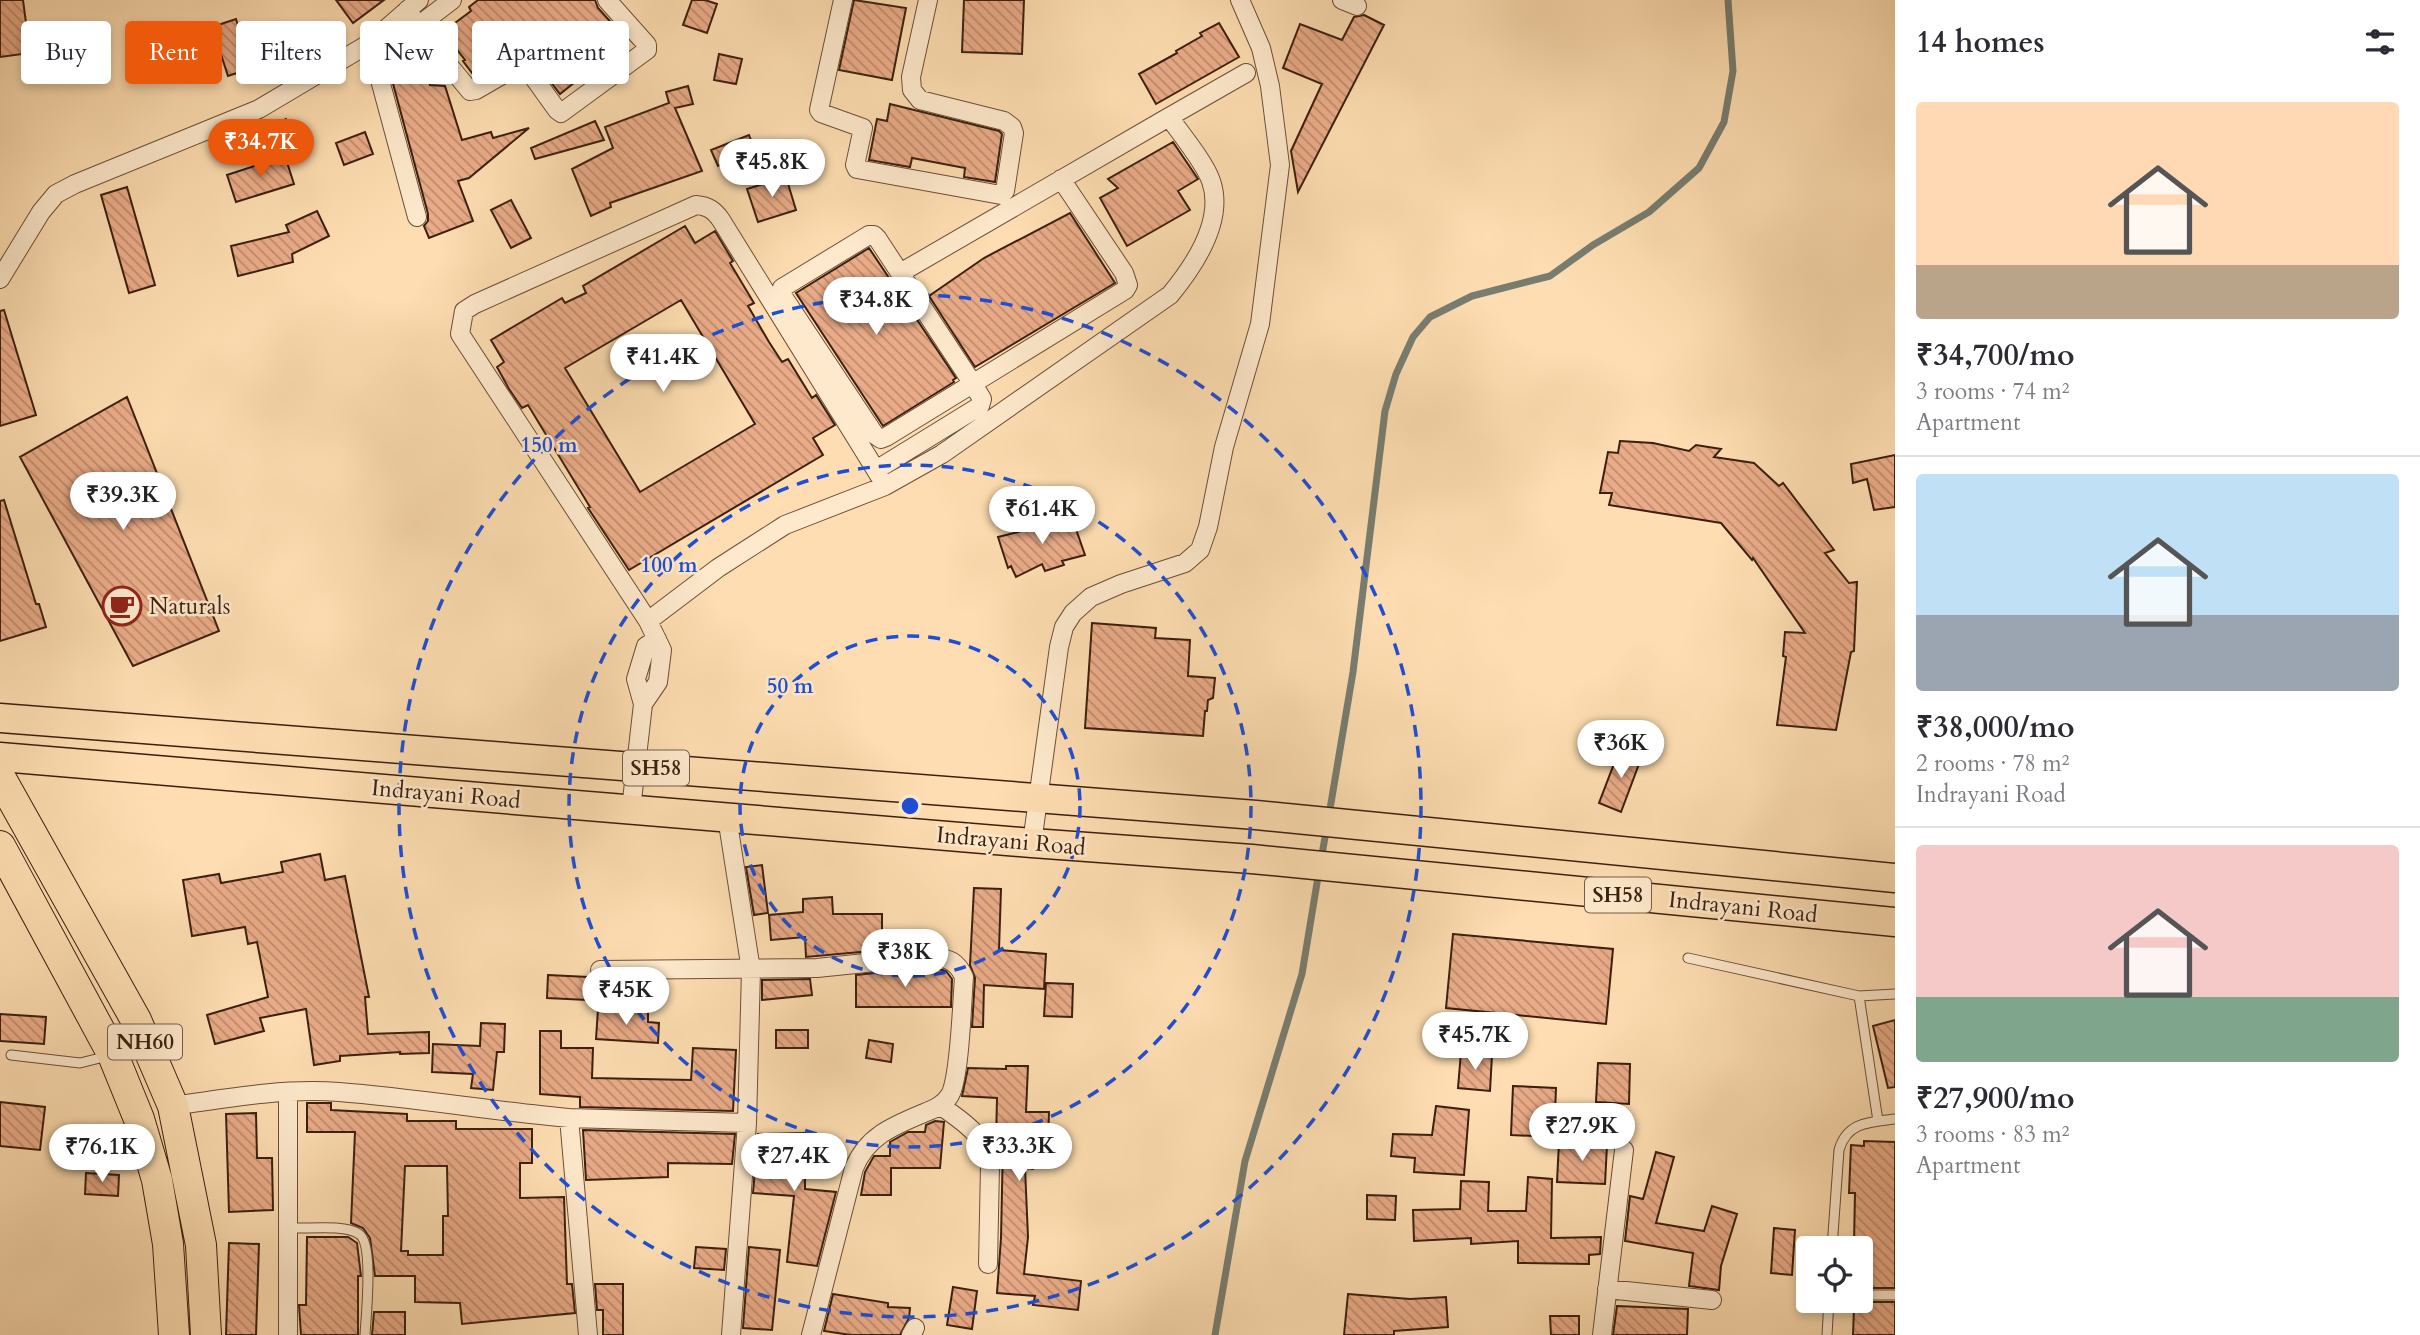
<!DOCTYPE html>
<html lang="en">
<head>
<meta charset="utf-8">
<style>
	body { margin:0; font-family:Cardo,serif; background:#f7f7f7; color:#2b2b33; height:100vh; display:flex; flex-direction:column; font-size:26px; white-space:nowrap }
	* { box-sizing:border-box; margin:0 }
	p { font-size:23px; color:#7c7c81 }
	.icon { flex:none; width:38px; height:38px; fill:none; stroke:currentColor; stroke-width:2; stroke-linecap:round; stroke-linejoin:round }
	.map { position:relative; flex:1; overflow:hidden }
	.details { display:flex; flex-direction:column; background:#fff; width:525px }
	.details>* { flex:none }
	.guide { position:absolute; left:21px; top:21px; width:665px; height:63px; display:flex; gap:14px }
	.controls { position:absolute; left:1796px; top:1236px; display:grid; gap:14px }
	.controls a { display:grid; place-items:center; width:77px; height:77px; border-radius:7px; background:#fff; box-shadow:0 4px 10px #0003; font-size:35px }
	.price { position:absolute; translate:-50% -60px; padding:0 16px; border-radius:24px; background:#fff; color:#222; font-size:23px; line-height:46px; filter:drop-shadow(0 2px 4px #0008) }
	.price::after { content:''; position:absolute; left:50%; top:42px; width:21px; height:16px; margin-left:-10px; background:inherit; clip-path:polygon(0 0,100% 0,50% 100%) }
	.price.current { background:#ea580c; color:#fff }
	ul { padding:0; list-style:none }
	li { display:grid; align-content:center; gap:14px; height:371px; padding:0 21px }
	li+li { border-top:2px solid #e1e1e2 }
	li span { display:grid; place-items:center; height:217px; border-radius:7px; color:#555 }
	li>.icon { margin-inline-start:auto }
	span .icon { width:126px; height:126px; fill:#fffc; stroke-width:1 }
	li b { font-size:30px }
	h2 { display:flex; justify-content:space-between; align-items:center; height:84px; padding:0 21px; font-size:30px }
	.chip { padding:0 24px; border-radius:7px; background:#fff; box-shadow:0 4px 10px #0003; font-size:24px; line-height:63px }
	.chip.current { background:#ea580c; color:#fff }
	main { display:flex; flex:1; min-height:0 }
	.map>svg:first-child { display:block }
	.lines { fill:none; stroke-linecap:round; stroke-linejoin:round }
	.stream { stroke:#787d70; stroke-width:7 }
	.building { fill:url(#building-back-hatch); stroke:#3b1f0f; stroke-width:2; fill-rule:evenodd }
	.service-casing { stroke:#6c4e38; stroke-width:11 }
	.minor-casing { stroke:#6c4e38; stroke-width:20 }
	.primary-casing { stroke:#3b1f0f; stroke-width:31 }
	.trunk-casing { stroke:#3b1f0f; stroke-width:32 }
	.service { stroke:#fee9cc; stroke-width:9 }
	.minor { stroke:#fee9cc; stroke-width:18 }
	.primary { stroke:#fdddb1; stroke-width:28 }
	.trunk { stroke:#fdddb1; stroke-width:30 }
	.ring { fill:none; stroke:#1d4ed8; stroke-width:3.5; stroke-dasharray:12 9 }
	.labels { text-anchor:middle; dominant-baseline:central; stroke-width:5; stroke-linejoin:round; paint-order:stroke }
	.shield { fill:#fee9cc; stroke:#765c48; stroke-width:2 }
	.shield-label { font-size:21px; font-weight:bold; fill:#3b1f0f }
	.poi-label { font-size:23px; fill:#3b1f0f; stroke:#fee9cc; text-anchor:start }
	.street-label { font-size:23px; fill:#3b1f0f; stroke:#fee9cc }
	.centre { fill:#1d4ed8; stroke:#fee9cc; stroke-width:3.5 }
	.ring-label { font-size:21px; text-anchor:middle; font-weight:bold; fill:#1d4ed8; stroke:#fee9cc; stroke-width:5; stroke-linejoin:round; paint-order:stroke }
</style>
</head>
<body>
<main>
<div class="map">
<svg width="1895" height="1335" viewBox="0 0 1895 1335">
	<defs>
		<pattern id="building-back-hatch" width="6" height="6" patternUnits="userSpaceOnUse" patternTransform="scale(1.75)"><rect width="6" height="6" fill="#eaac88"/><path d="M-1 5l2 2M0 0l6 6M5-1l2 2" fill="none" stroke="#bf8b6e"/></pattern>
	</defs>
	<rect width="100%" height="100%" fill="#fdddb1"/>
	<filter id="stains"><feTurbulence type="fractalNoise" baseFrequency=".00286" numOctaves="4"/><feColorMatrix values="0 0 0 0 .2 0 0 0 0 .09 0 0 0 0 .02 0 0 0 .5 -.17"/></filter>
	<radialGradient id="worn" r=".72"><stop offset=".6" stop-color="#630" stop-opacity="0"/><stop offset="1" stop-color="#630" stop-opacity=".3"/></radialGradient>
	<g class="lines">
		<path class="stream" d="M1329,815L1353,672L1385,411L1396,374L1413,337L1430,317L1472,296L1550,276L1593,245L1649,212L1699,168L1724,122L1733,71L1728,0
			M1321,860L1327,826
			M1215,1335L1245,1161L1302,974L1319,871"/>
	</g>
	<path class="building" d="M0,0H23L30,53L0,57Z
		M336,0H384L353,23Z
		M478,0H595L598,8L627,40L611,53L608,49L577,75L580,78L560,94L550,81L554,78L550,73L556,68L532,38L475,77L463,61L465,60L443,32L471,11L469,7Z
		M692,0H705L717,4L707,33L683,25Z
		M854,0L906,8L892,80L839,70Z
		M964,0H1024L1022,54L962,52Z
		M1364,15L1384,25L1298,192L1291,151L1322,84L1283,68L1300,24L1342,40L1354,17Z
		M236,19L239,29L253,24L267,63L228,76L212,27Z
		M1219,23L1239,57L1156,104L1139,74L1177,53L1176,51L1202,36L1200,33Z
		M403,43L414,76L426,72L430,85L445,86L462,140L491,132L493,138L529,128L469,178L458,181L473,221L429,238L424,226L428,221V214L384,50Z
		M719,54L742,59L736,84L714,80Z
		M688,86L693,104L675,108L702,171L610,203L611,207L591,216L572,169L613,148L605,127L669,103L666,92Z
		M890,104L999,131L1002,134L995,182L964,177L965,168L912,158L910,167L869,160L877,119L887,121Z
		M286,119L296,144L268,154L259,130Z
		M595,121L604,140L535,159L531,148Z
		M365,132L373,154L344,165L336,143Z
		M749,135L755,151L718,166L711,150Z
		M1173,142L1198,179L1178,191L1190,210L1127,246L1100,198L1118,188L1108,179Z
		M285,156L294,184L236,202L227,175Z
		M786,177L796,210L758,222L747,189Z
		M127,187L155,285L129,293L101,195Z
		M511,200L531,238L511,248L491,210Z
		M317,211L329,236L292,254L293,262L238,276L231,246L289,232L286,225Z
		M1070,213L1115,283L975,367L929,296L984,258Z
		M685,226L695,243L715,231L733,261L730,263L754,303L748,306L769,342L782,362L788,359L812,398L816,395L835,425L813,438L823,455L629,570L588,508L590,507L528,405L522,408L509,389L497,367L504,362L491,340L562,298L565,303L586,293L583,286ZM681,300L755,424L640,492L565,368Z
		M869,248L956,378L953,380L954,382L883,426L796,293Z
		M4,310L36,415L0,426V311Z
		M127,397L219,631L133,666L20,457Z
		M1620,441L1653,443L1689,451L1696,445L1721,449L1714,457L1754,463L1779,486L1783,483L1825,538L1834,550L1825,553L1849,583L1857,582L1854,651L1851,652L1836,730L1777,725L1786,657L1783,656L1785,632L1805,633L1753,558L1752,560L1721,523L1609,505L1612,493H1600L1608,452L1618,453Z
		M1895,455V507L1874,510L1867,479L1853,483L1851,464Z
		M4,500L36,604H39L46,627L0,641V501Z
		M1077,516V532L1085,555L1062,561L1064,565L1045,571L1042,564L1016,577L1011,566L1008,568L998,537L1042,526V523Z
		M1092,623L1156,628L1155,638L1190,640L1188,676L1215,678L1213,698L1208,700L1207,711H1205L1203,736L1085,728Z
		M1620,748L1642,756L1621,812L1599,803Z
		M320,854L325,880L345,876L369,997H365L368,1034L429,1032V1053L400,1054V1052L340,1056V1061L314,1065L306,1009L260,1018L264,1031L215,1044L207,1015L268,997L257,942L248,944L245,927L192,936L183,880L219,874L221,883L283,872L281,862Z
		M762,865L768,913L754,915L746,867Z
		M974,888L1001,889L999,950L1046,954L1044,989L984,985L983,1027H972L975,978L970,965Z
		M832,897L833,914H882V950L806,957L805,937L771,940L769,915L803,912V899Z
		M1453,934L1613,949L1606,1024L1446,1008Z
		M932,967L946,971L952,979L951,1007H856V975Z
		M548,975L588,977L587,1000L547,998Z
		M810,979L812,995L762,1000V980Z
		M1046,983L1073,984L1072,1017L1044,1016Z
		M598,1009L648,1012V1022L659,1023L658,1043L596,1039Z
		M0,1014L46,1017L44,1044L0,1041Z
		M1895,1020V1087L1888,1088L1873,1026Z
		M481,1023L505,1024L504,1052H497L493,1090L471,1088L473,1074L432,1072L433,1044L480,1046Z
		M776,1030H808V1048H776Z
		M540,1031H561V1048H593L592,1078L691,1080L693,1048L736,1050L733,1111L580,1107V1097L540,1094Z
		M869,1040L893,1044L891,1062L866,1058Z
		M1461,1052L1492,1055L1490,1091L1458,1088Z
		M1598,1063L1630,1064L1629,1104L1596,1102Z
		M1006,1066H1028L1026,1112H1049L1048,1144H1035L1033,1169L1025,1168L1028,1237L1024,1274L1081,1281L1078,1310L1033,1305L1035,1296L997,1293L1001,1238L1003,1143L996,1142L997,1098L962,1096L968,1068L1006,1069Z
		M1513,1086L1556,1088L1554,1137L1511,1135Z
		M0,1102L45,1107L40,1150L0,1146Z
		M307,1103H331V1110L407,1114V1121H456V1129H532V1163H520V1198L564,1197L567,1284H572L575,1313L462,1324L460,1303L415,1302V1276H375L370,1238L363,1228L351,1223L355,1132H307ZM405,1166H447L448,1216H443V1255H408V1251H401Z
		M1436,1106L1469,1110L1464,1175L1414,1172L1415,1158L1391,1156L1393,1134L1432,1135Z
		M256,1113L257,1158H272L273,1210L229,1212L226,1114Z
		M935,1121L944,1122L940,1168H891V1195H861L865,1172L874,1156H890V1142L908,1132H925L926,1125Z
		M583,1130L735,1134L732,1164L668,1163V1177L586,1180Z
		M805,1133V1189L836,1192L817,1266L787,1262L794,1196L753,1193L758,1134Z
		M1864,1141L1895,1142V1288H1860V1248H1855L1854,1243L1855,1193H1849L1851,1145L1864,1146Z
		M1559,1142L1607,1145L1605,1184L1557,1182Z
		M1656,1152L1674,1157L1656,1223L1704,1231L1712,1206L1737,1214L1721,1266L1719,1290L1689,1286L1693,1253L1625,1241L1630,1196L1643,1199Z
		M86,1173L119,1175L118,1196L85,1194Z
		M1528,1177L1552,1179L1551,1238L1601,1237L1600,1254L1589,1255V1264L1518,1263V1241L1471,1244V1238L1414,1241L1413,1210L1460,1209L1461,1181L1489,1182L1488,1211H1526Z
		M1367,1195L1396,1196L1395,1220L1367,1219Z
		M1774,1228L1795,1230L1792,1275L1771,1273Z
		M307,1237H348L357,1243L361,1276H358V1335H301L299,1305H306Z
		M229,1243L259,1244L256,1335H226Z
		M696,1247L726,1249L724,1270L694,1268Z
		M749,1247L780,1250L772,1330L743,1328Z
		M595,1284H623V1335H603V1310H597Z
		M953,1287L977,1291L972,1329L947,1325Z
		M833,1294L888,1303V1307L910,1308L909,1318L900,1335H851L824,1331Z
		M1348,1294L1410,1299L1446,1297L1448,1327L1394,1331V1335H1344Z
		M1860,1302H1895V1335H1853L1854,1308H1860Z
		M1617,1306L1688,1309L1687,1335H1613Z
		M374,1312H405V1335H372Z
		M1550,1316H1579V1335H1551Z"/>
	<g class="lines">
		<defs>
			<path id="service" d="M1688,958L1859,996
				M11,1055L80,1063L108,1056
				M1878,1121L1859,996L1895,994
				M289,1228C308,1229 344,1224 359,1234C374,1243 366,1316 365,1335
				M1832,1248L1839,1150C1847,1122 1869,1122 1895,1119
				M1860,1295H1895
				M1827,1335L1829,1300"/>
			<path id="minor" d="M843,0L819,110L821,113L863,128L855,165L857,169L1001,195L1005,191L1014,133L1012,127L1004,121L920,100L912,90L911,77L928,0
				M1342,0L1357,6
				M407,10L433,46L470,91L476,90L521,64H524L557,110L561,113L647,50V45L607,0
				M418,26L452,0
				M370,43L417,217
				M900,273L1169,117
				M0,279L41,212L56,194L75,184L259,109L370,43L419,0
				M876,470L980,406L982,399L973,384L877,238L874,235H869L782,288V295L875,435L881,439L886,437L1125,290L1128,285L1124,273L1061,179
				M648,621L460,334L464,311L475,304L696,205C708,206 714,210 721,220L882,480
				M643,704L658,682L662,650L648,621L718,568L785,525L885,486L942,454L1170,295C1194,266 1225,221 1211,181C1205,163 1181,134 1169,117L1246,73
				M631,809L643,704L636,679L646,646L657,639
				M727,817L751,970L747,1123L731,1335
				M1032,843L1059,647L1064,627L1073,613L1091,597L1121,584L1185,563L1200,550L1208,527L1224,447L1260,324L1280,165L1270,86L1261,48L1240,0
				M600,970L817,968L933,956C949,959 957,961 964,977C962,1001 960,1077 950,1095C944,1105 934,1109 924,1113C893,1126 867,1136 854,1168L811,1335
				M288,1092V1335
				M173,1106C228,1098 283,1088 339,1092C416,1098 492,1111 569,1118L588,1335
				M941,1106C966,1124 983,1133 990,1166L988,1264
				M569,1118L747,1123
				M1607,1289L1712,1300
				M911,1335L915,1328
				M1602,1335L1624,1150"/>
			<path id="primary" d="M0,718L1256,815L1895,878
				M0,757L1032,843L1252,859L1895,922"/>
			<path id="trunk" d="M0,777L136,1020L173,1106L201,1245L206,1335
				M0,846L113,1055L139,1119L157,1180L168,1244L174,1335"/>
		</defs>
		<use href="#service" class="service-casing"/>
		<use href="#minor" class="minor-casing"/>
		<use href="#primary" class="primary-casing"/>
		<use href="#trunk" class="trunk-casing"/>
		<use href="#service" class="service"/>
		<use href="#minor" class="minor"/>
		<use href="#primary" class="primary"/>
		<use href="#trunk" class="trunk"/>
	</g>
	<g class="ring">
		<circle cx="910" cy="806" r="170"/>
		<circle cx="910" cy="806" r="341"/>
		<circle cx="910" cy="806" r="511"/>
	</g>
	<defs>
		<symbol id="cafe-ring" viewBox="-11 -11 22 22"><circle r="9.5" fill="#fee9cc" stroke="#8f2418" stroke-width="1.5"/><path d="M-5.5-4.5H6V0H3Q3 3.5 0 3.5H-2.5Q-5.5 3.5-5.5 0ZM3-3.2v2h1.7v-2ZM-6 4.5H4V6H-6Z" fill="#8f2418"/></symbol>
	</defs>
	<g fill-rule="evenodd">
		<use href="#cafe-ring" x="100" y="584" width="44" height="44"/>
	</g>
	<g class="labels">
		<g class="shield">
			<rect x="623" y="750.5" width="66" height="35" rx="5"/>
			<rect x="1585" y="877.5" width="66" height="35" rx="5"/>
			<rect x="108" y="1024.5" width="74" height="35" rx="5"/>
		</g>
		<g class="shield-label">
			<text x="656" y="768">SH58</text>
			<text x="1618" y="895">SH58</text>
			<text x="145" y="1042">NH60</text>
		</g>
		<g class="poi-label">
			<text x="149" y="606">Naturals</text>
		</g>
		<g class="street-label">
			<text transform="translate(446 794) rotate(5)">Indrayani Road</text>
			<text transform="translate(1011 841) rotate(5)">Indrayani Road</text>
			<text transform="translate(1743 907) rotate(6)">Indrayani Road</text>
		</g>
	</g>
	<circle cx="910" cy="806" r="10" class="centre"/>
	<g class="ring-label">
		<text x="549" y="452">150 m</text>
		<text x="669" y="572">100 m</text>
		<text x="790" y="693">50 m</text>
	</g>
	<rect width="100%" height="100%" filter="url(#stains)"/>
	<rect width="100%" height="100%" fill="url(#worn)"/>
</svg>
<div class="controls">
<a><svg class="icon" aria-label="locate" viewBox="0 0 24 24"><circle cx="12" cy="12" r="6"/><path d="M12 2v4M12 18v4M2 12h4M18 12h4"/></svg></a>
</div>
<b class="price current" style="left:261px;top:179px">₹34.7K</b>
<b class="price" style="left:772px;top:199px">₹45.8K</b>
<b class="price" style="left:876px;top:337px">₹34.8K</b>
<b class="price" style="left:663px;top:394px">₹41.4K</b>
<b class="price" style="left:123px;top:532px">₹39.3K</b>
<b class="price" style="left:1042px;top:546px">₹61.4K</b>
<b class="price" style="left:1621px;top:780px">₹36K</b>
<b class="price" style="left:905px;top:989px">₹38K</b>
<b class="price" style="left:626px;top:1027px">₹45K</b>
<b class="price" style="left:1475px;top:1072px">₹45.7K</b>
<b class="price" style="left:1582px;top:1163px">₹27.9K</b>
<b class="price" style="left:1019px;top:1183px">₹33.3K</b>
<b class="price" style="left:102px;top:1184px">₹76.1K</b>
<b class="price" style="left:794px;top:1193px">₹27.4K</b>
<div class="guide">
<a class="chip">Buy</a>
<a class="chip current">Rent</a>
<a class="chip">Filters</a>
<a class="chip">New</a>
<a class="chip">Apartment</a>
</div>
</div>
<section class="details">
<h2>14 homes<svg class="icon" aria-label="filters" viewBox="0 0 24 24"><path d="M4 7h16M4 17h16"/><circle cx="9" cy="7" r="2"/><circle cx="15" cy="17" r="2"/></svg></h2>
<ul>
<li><span style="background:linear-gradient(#ffd9b3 75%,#b9a48a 0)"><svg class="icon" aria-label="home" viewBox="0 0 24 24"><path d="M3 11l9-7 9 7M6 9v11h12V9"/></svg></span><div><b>₹34,700/mo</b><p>3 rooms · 74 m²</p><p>Apartment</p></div></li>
<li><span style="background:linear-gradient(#bfe0f5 65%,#9aa5b1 0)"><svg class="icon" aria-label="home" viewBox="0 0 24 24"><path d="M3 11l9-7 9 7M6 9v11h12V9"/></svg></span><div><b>₹38,000/mo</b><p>2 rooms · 78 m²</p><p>Indrayani Road</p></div></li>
<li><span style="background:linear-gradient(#f6c9c9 70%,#7fa58c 0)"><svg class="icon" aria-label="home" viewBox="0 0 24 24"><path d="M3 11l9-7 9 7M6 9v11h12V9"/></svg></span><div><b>₹27,900/mo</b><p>3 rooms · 83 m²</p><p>Apartment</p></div></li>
</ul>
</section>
</main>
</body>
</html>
